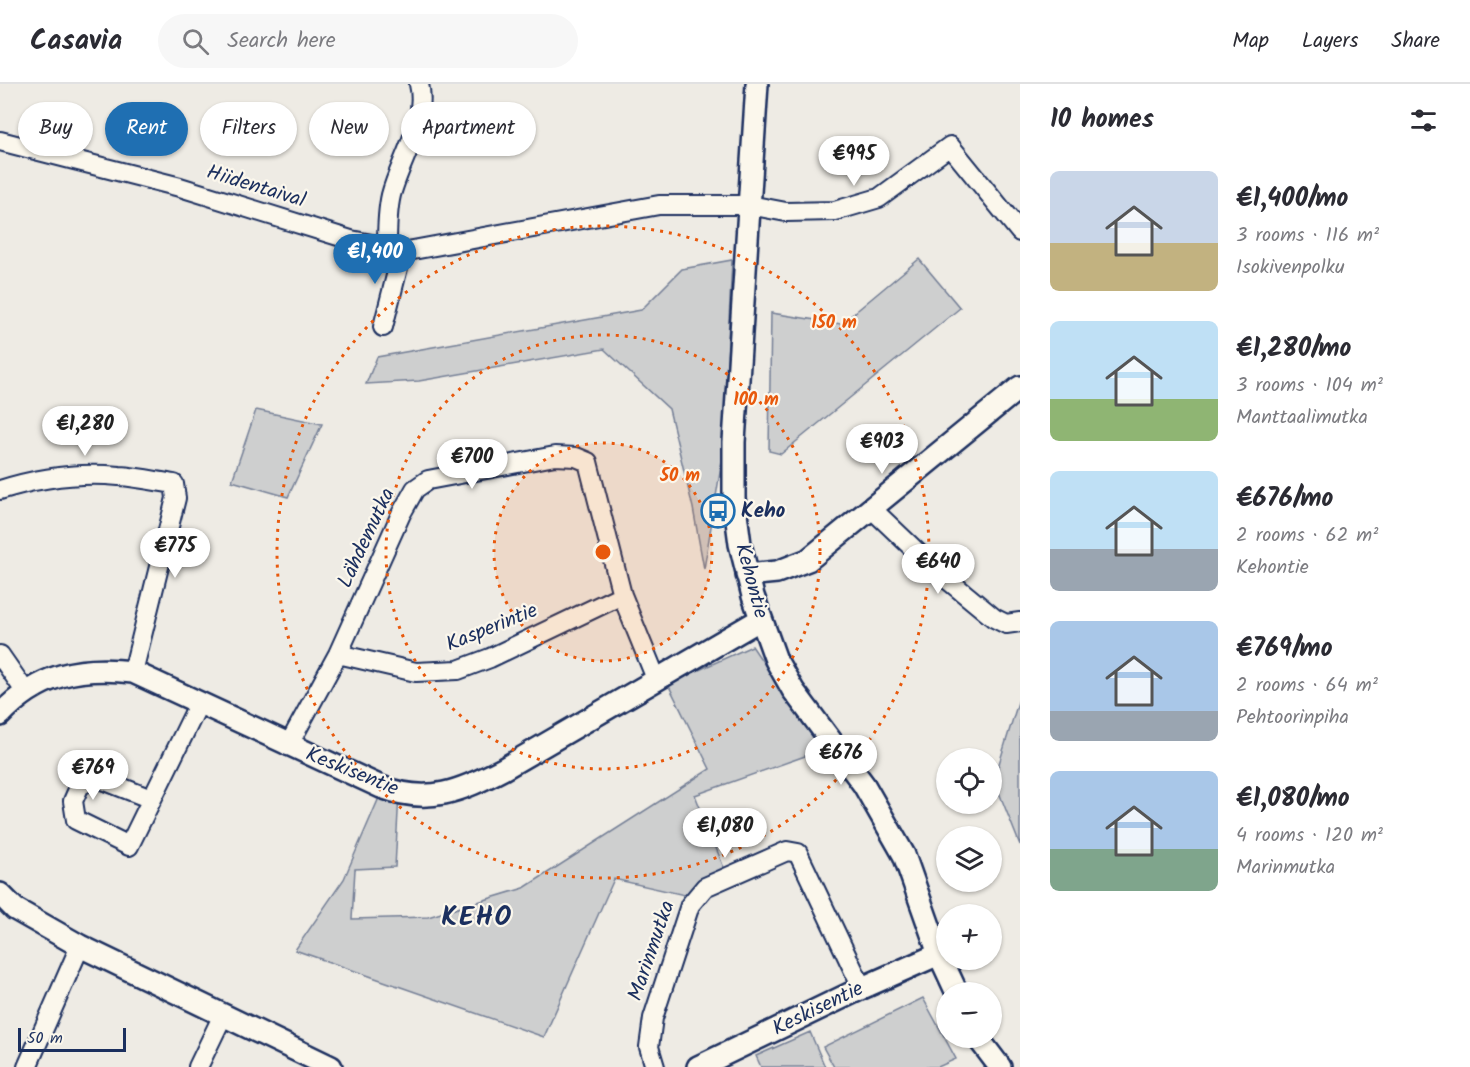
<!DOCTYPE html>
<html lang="en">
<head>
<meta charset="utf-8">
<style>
	body { margin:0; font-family:Kalam,sans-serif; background:#f7f7f7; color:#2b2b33; height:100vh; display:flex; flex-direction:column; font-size:22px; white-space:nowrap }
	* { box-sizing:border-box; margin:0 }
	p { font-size:20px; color:#7c7c81 }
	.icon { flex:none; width:33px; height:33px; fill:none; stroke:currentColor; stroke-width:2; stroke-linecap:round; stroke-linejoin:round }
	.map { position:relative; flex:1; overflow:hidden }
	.drawer { display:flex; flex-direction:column; background:#fff; width:450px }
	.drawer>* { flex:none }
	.hud { position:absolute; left:18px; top:18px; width:570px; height:54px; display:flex; gap:12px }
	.buttons { position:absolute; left:936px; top:664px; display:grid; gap:12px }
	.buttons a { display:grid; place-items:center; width:66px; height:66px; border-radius:50%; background:#fff; box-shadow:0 2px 4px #0004; font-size:30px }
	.scale { position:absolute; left:18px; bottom:15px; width:108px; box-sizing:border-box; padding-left:6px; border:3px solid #1b2f5e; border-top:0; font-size:16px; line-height:21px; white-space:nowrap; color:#1b2f5e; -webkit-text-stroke:4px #fbf7ec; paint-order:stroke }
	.price { position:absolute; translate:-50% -51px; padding:0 14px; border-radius:21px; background:#fff; color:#222; font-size:20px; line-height:39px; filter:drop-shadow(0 2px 3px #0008) }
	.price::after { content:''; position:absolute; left:50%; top:36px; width:18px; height:14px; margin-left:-9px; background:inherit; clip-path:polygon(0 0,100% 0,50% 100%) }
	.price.on { background:#1f6fb2; color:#fff }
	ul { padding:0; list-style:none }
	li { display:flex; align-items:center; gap:18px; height:150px; padding:0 30px }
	li span { display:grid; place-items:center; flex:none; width:168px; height:120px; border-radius:9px; color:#555 }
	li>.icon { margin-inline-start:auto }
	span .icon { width:72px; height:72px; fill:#fffc; stroke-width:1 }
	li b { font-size:26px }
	h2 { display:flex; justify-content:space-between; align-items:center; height:72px; padding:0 30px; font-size:26px }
	.pill { padding:0 21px; border-radius:27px; background:#fff; box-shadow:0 2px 4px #0004; font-size:21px; line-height:54px }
	.pill.on { background:#1f6fb2; color:#fff }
	header { display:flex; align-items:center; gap:36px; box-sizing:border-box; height:84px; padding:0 30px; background:#fff; border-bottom:2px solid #e1e1e2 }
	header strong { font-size:28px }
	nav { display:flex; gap:33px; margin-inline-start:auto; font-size:21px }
	.search { width:420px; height:54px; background:#f7f7f7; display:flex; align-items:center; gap:15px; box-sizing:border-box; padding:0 21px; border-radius:33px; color:#7c7c81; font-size:22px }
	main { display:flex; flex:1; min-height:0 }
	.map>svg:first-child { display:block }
	.green { fill:#cecfcf; stroke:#747f96; stroke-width:1.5 }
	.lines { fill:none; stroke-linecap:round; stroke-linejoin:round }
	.minor-casing { stroke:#1b2f5e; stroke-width:22 }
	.tertiary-casing { stroke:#1b2f5e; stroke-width:26 }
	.minor { stroke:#fbf7ec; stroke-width:18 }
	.tertiary { stroke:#fbf7ec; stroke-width:21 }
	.ring { fill:none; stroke:#e8590c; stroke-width:3; stroke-dasharray:3 6 }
	.labels { text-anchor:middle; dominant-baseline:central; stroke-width:4.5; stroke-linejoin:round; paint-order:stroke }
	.street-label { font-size:21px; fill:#1b2f5e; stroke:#fbf7ec }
	.poi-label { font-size:21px; font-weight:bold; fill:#1b2f5e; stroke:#fbf7ec; text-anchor:start }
	.district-label { font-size:27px; font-weight:bold; letter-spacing:1.5px; fill:#1b2f5e; stroke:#fbf7ec }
	.centre { fill:#e8590c; stroke:#fbf7ec; stroke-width:3 }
	.ring-label { font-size:18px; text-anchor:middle; font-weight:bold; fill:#e8590c; stroke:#fbf7ec; stroke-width:4.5; stroke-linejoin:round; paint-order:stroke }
</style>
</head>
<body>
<header>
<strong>Casavia</strong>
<div class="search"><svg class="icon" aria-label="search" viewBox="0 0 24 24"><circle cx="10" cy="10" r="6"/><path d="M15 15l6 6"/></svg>Search here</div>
<nav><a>Map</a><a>Layers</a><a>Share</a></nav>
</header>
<main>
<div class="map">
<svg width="1020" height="983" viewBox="0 0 1020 983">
	<rect width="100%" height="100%" fill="#eeebe4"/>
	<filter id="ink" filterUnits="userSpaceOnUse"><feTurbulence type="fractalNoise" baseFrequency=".0167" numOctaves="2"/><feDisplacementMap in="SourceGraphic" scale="12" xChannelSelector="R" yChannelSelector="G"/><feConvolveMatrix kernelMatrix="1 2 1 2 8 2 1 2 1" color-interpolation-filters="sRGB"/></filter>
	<g filter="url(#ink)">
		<path class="green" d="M919,175L960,224L781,370L769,367L771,229L841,240Z
			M732,176L722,376L704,485L693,424L669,325L604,265L419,297L366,300L377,273L641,226L682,185Z
			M256,326L322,340L288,413L232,397Z
			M752,562L822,666L695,711L726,789L689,812L614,795L544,953L295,866L344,795L378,716L381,703L399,710L395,783L355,785L352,835L428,833L524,804L710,685L668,600Z
			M1019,615H1020V761L994,696Z
			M923,914L956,975L938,983H834L823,963Z
			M810,948L825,983H761L756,972Z"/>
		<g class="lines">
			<defs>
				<path id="minor" d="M0,57L180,103L351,156L387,163L402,168L659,121H749L786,128L835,127L879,114L950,62L1020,148
					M387,163C387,146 387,128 391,111C400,76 428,37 419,0
					M383,243L402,168
					M0,406C38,394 79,388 119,392C137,393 155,397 174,400L176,414L133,588
					M872,425L937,487L994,534L1006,540L1020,538
					M338,570L416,588L458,586L490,574L622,511
					M0,571L25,607
					M288,662L338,570L401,430L415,405L428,396L555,372L576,373L588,378L622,511L657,597
					M151,715L98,694L80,701L73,717L76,736L129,762L199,619
					M27,983L80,862
					M198,983L223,931
					M655,983L649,963L653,934L690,821L705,803L787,767L798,769L862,904"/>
				<path id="tertiary" d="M757,0L734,358V414L740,460L753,512L776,576L793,606L864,701L904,771L939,870L957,909
					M747,491L777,488L808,476L1020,303
					M0,631C39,590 79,582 133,588L381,703C429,721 461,707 503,685L761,535
					M0,810L15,825L80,862L331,983
					M978,954L1000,983
					M698,983L862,904L939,870"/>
			</defs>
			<use href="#minor" class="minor-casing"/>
			<use href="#tertiary" class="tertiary-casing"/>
			<use href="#minor" class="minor"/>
			<use href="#tertiary" class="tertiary"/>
		</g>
	</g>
	<circle cx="603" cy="468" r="109" fill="#e8590c" fill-opacity=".12"/>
	<g class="ring">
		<circle cx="603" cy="468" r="109"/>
		<circle cx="603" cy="468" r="217"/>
		<circle cx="603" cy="468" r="326"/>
	</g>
	<defs>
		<symbol id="bus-ring" viewBox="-11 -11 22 22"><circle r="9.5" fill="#fbf7ec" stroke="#1f6fb2" stroke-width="1.5"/><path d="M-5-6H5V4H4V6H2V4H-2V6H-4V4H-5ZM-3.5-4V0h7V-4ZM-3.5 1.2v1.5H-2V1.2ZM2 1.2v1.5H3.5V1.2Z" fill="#1f6fb2"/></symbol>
	</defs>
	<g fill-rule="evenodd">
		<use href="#bus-ring" x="699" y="408" width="38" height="38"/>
	</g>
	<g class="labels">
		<g class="street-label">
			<text transform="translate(256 103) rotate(17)">Hiidentaival</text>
			<text transform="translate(367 454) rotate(-65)">Lähdemutka</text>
			<text transform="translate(751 497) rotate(75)">Kehontie</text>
			<text transform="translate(492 544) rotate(-22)">Kasperintie</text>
			<text transform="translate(352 688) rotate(22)">Keskisentie</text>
			<text transform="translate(652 867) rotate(-71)">Marinmutka</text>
			<text transform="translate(818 925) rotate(-26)">Keskisentie</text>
		</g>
		<g class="poi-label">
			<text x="741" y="427">Keho</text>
		</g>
		<g class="district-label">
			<text x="477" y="833">KEHO</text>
		</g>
	</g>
	<circle cx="603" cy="468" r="9" class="centre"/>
	<g class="ring-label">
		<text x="834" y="244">150 m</text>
		<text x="756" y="321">100 m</text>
		<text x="680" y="397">50 m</text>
	</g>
</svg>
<div class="buttons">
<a><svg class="icon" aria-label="locate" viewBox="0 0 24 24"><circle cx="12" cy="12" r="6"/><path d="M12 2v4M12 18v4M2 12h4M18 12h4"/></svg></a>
<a><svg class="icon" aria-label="layers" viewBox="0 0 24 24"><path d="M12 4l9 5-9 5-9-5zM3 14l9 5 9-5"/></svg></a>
<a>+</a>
<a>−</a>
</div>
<div class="scale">50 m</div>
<b class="price" style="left:854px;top:103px">€995</b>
<b class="price on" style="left:375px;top:201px">€1,400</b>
<b class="price" style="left:85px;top:373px">€1,280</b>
<b class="price" style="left:882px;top:391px">€903</b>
<b class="price" style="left:472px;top:406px">€700</b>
<b class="price" style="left:175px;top:495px">€775</b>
<b class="price" style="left:938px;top:511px">€640</b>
<b class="price" style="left:841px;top:702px">€676</b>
<b class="price" style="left:93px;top:717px">€769</b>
<b class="price" style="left:725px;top:775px">€1,080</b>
<div class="hud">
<a class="pill">Buy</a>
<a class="pill on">Rent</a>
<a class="pill">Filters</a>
<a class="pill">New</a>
<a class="pill">Apartment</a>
</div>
</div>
<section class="drawer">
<h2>10 homes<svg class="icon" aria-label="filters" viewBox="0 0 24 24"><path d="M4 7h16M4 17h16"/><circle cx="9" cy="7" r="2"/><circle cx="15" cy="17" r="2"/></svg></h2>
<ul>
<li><span style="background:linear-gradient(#c9d6e8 60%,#c2b280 0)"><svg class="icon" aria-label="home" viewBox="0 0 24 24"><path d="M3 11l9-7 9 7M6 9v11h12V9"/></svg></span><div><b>€1,400/mo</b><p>3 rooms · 116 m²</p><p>Isokivenpolku</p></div></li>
<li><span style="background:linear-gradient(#bfe0f5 65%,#8fb573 0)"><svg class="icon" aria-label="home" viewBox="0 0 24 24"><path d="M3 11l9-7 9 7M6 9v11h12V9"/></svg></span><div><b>€1,280/mo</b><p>3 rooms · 104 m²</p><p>Manttaalimutka</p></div></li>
<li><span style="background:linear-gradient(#bfe0f5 65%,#9aa5b1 0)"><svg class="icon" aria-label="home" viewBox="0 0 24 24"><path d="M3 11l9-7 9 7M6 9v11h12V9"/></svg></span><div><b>€676/mo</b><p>2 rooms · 62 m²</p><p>Kehontie</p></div></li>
<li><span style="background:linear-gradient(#a9c7e8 75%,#9aa5b1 0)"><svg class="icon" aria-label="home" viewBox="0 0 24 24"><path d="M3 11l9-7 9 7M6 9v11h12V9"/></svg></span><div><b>€769/mo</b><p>2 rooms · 64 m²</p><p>Pehtoorinpiha</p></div></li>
<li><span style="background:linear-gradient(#a9c7e8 65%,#7fa58c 0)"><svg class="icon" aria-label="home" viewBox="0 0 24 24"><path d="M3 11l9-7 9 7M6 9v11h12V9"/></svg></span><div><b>€1,080/mo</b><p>4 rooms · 120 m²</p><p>Marinmutka</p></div></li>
</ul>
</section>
</main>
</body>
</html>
